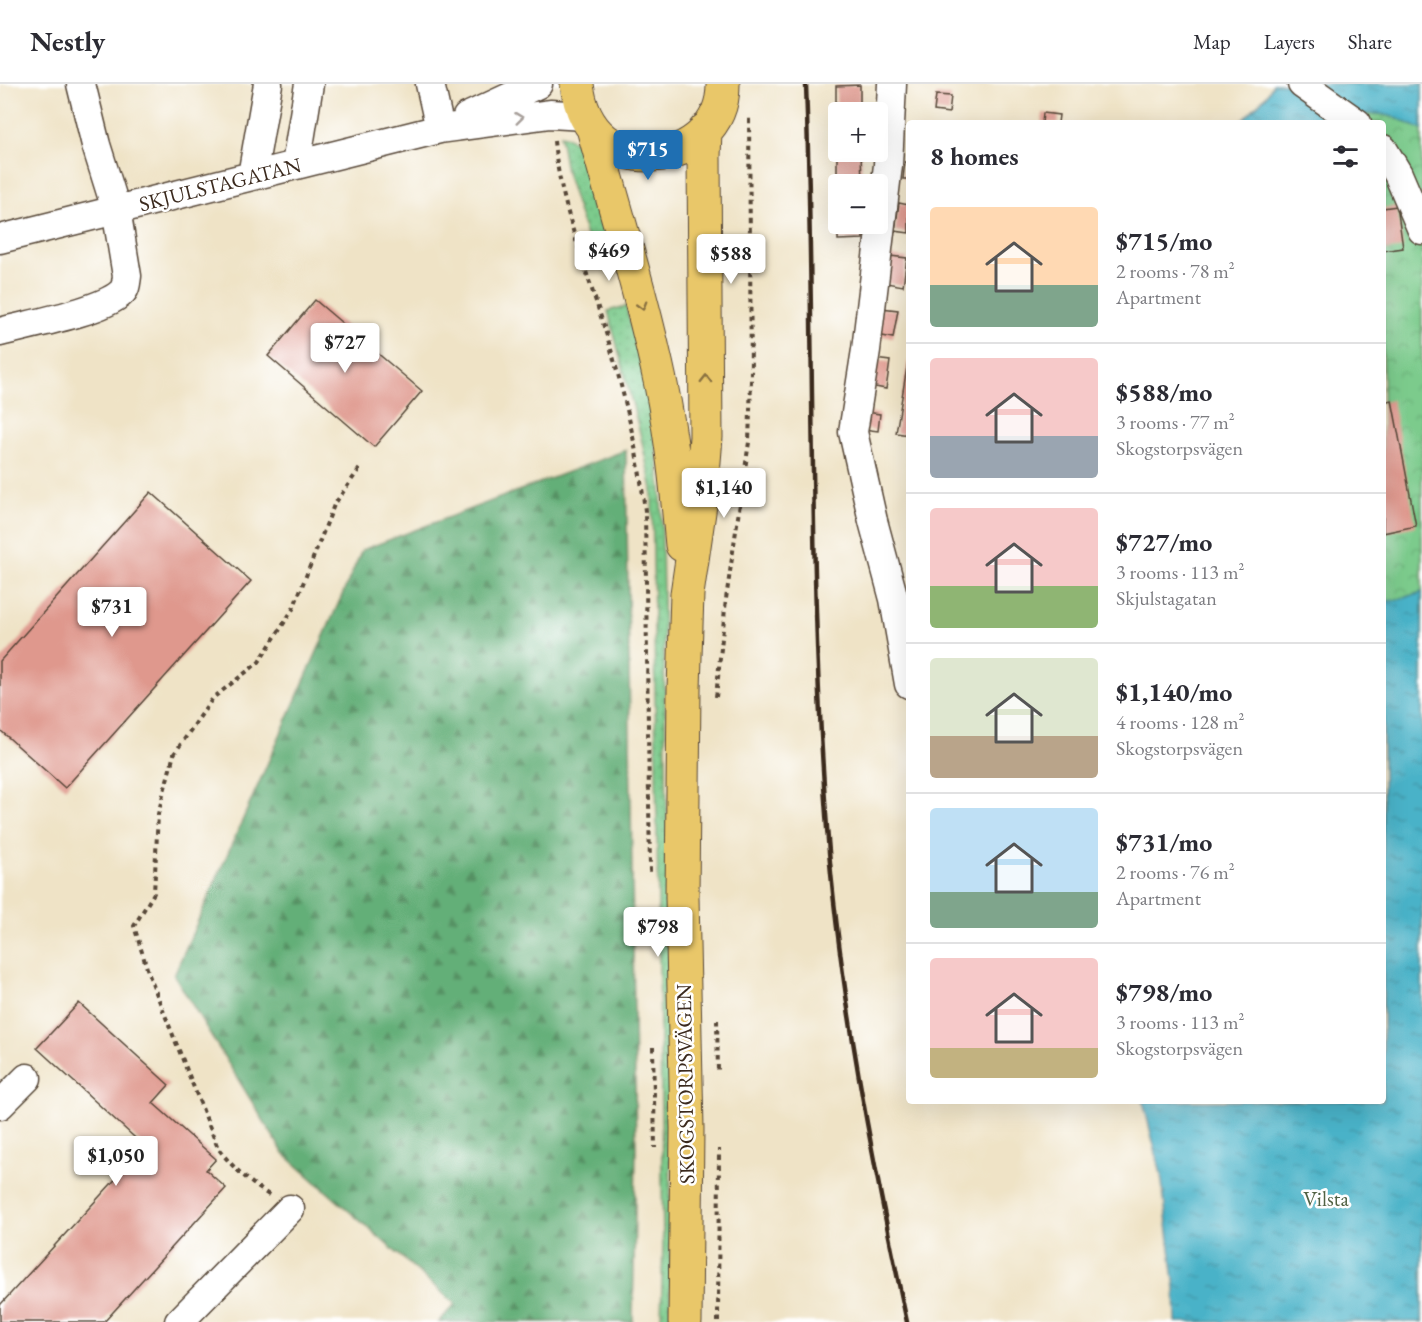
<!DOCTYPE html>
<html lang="en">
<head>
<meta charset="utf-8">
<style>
	body { margin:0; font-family:"EB Garamond",serif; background:#f7f7f7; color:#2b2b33; height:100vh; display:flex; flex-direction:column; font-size:22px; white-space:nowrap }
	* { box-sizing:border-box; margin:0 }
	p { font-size:20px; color:#7c7c81 }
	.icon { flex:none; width:33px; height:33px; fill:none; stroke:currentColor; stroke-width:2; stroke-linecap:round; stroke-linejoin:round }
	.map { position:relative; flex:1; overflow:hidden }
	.details { position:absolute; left:906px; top:36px; width:480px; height:984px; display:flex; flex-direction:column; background:#fff; border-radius:6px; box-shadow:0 6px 24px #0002 }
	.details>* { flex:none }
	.fabs { position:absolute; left:828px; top:18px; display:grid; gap:12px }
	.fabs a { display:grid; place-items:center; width:60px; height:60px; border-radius:6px; background:#fff; box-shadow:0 6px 24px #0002; font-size:30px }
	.price { position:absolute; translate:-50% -51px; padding:0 14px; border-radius:6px; background:#fff; color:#222; font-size:20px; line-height:39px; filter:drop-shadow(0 2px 3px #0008) }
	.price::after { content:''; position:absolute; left:50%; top:36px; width:18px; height:14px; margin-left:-9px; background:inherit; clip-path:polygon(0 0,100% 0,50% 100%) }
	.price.current { background:#1f6fb2; color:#fff }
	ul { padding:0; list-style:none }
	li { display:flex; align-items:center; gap:18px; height:150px; padding:0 24px }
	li+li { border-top:2px solid #e1e1e2 }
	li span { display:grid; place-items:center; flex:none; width:168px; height:120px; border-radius:6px; color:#555 }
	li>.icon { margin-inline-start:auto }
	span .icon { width:72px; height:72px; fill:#fffc; stroke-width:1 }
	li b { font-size:26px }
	h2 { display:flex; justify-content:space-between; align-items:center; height:72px; padding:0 24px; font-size:26px }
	header { display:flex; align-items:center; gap:36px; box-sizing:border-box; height:84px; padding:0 30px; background:#fff; border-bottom:2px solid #e1e1e2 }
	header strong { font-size:28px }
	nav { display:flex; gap:33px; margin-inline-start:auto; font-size:21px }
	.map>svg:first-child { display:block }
	.grass { fill:url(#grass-dots); stroke:#5b7a55; stroke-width:1.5 }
	.forest { fill:url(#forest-firs); stroke:#506c4b; stroke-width:1.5 }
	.park { fill:url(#park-crowns); stroke:#5b7a55; stroke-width:1.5 }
	.water { fill:url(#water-ripples); stroke:#426e73; stroke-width:1.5 }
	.building { fill:#df988d }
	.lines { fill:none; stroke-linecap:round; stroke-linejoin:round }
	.minor-casing { stroke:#564637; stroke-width:31 }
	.major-casing { stroke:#564637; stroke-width:35 }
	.path { stroke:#564637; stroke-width:4; stroke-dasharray:4.5 4.5; stroke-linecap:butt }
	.minor { stroke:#fff; stroke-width:28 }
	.major { stroke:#e9c769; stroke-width:33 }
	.rail { stroke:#3b2a1e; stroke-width:4.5 }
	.oneway { stroke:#a79f9a }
	.oneway2 { stroke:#897140 }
	.labels { text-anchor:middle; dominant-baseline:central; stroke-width:5; stroke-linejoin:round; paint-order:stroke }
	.street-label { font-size:21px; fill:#3b2a1e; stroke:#fff }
	.park-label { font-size:21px; fill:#516244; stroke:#fff }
</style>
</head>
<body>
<header>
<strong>Nestly</strong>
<nav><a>Map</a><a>Layers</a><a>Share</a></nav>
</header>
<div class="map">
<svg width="1422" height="1238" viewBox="0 0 1422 1238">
	<defs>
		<pattern id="grass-dots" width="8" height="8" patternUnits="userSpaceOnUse" patternTransform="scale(1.5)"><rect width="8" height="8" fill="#7bcb8c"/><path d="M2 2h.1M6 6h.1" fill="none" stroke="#6bae78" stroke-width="1.8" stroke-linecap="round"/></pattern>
		<pattern id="forest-firs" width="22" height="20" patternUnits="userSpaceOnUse" patternTransform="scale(1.5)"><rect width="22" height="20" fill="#64af78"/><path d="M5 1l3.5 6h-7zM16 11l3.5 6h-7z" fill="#548f62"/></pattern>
		<pattern id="park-crowns" width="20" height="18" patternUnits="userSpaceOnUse" patternTransform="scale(1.5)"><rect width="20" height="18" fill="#7bcb8c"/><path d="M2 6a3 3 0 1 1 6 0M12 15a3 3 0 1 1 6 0" fill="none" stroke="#6bae78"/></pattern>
		<pattern id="water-ripples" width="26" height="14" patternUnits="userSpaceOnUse" patternTransform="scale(1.5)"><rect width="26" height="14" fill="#4ab2c8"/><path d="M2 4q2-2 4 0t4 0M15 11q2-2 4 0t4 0" fill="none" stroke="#3f91a2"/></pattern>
	</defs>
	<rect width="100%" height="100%" fill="#fff"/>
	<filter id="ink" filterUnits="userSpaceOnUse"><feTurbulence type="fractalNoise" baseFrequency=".0167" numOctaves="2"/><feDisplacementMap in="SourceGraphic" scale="12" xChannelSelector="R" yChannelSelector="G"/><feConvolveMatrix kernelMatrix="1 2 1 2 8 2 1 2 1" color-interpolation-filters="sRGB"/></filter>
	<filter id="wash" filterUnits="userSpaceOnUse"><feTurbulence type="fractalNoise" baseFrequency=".008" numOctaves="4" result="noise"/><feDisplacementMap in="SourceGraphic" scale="24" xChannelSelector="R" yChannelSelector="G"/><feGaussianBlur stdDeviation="1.35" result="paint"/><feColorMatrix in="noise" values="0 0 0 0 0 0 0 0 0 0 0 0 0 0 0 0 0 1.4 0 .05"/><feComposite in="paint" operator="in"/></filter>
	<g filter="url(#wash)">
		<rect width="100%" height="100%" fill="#efe3c6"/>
		<path class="grass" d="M560,51L565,52L579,60L585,73L606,155L589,161L566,88Z
			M626,222L651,318L661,404L671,958L670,1238H661L663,1158L652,405L640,349L608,227Z"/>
		<path class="forest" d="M626,366L636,1067L633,1238H439L455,1220L284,1070L174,891L362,466Z"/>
		<path class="park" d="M1422,0V1238L1383,1017V39H1315Z"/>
		<path class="water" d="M1273,0H1422V46C1403,37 1389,28 1367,30L1362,39H1240L1266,12Z
			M1422,508V1238H1176L1175,1205L1161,1090L1143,1017H1383V517L1397,516Z"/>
		<g id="blocks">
			<path class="building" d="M860,1V28H838V48H836V2Z
				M936,11L951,12L949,29L934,27Z
				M1043,29L1059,31L1058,39H1042Z
				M837,68H861L862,100H837Z
				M905,78H909V95H903Z
				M899,119L909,121V149L895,147Z
				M1397,122L1403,164L1383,167V124Z
				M838,140H862L863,155L838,156Z
				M890,172L907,174L903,202L886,199Z
				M315,216L422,307L374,363L268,272Z
				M881,224L898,226L893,254L877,251Z
				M874,275L890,277L886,305L870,302Z
				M908,277H909V351L896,349Z
				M1392,316L1416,442L1383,449V318Z
				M865,328L880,330L878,347L863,345Z
				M151,408L251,497L65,704L0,646V577Z
				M79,919L169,1001L153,1019L216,1075L206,1086L226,1104L104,1238H0V1221L145,1063L37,964Z"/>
		</g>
	</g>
	<g filter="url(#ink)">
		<use href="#blocks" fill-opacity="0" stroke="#564637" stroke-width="1.5"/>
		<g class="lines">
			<defs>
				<path id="minor" d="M430,0L440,45
					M892,0L888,81L866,266L853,348L873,437L894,515L909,600
					M1302,0L1357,39
					M467,33L538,0
					M1383,65L1398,90L1422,146
					M296,81L309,0
					M252,92L268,0
					M0,155L440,45L550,30L585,32
					M0,248C30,240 100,228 121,209C126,205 126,199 127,192L116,125L96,61L81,0
					M0,1021L27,994
					M179,1238L290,1125"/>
				<path id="major" d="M577,0C588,104 724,85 723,0
					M593,44C616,129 643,215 661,301C672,354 677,407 682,461
					M685,1238L687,1045L682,813L684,605L687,510L701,414L706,353L704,73L705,46"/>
			</defs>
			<use href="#minor" class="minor-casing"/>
			<use href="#major" class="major-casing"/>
			<path class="path" d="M554,57C560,116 582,174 600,230C621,295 637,359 645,427L650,788
				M716,613L726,515L749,358L751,296L749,32
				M717,936L718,988
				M653,963L655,1064
				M269,1111C249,1098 232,1083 218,1064L149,891L134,842L154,809L158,730L174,670L213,614L259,578L293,525L334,421L360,384
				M718,1238L719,1065"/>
			<use href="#minor" class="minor"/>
			<use href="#major" class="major"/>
			<path class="rail" d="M806,0C815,248 808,496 827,744C840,910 872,1075 907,1238"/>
		</g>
		<defs><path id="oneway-chevron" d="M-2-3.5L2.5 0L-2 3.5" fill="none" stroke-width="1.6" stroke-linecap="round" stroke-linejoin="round" transform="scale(1.5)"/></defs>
		<use class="oneway" href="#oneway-chevron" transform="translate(519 34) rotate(-7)"/>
		<g class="oneway2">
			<use href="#oneway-chevron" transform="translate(642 222) rotate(74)"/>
			<use href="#oneway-chevron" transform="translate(706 295) rotate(-89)"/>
		</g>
	</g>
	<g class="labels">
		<g class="street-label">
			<text transform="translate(220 100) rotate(-14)">SKJULSTAGATAN</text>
			<text transform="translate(685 1000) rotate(-91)">SKOGSTORPSVÄGEN</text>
		</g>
		<g class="park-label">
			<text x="1326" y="1114">Vilsta</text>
		</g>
	</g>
</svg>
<div class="fabs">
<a>+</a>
<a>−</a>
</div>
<b class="price current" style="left:648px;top:97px">$715</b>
<b class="price" style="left:609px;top:198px">$469</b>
<b class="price" style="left:731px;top:201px">$588</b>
<b class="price" style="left:345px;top:290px">$727</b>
<b class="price" style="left:724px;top:435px">$1,140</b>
<b class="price" style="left:112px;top:554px">$731</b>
<b class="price" style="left:658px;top:874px">$798</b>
<b class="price" style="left:116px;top:1103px">$1,050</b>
<section class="details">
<h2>8 homes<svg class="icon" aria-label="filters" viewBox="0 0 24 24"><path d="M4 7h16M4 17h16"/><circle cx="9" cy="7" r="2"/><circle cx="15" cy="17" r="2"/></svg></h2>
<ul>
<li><span style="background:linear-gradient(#ffd9b3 65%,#7fa58c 0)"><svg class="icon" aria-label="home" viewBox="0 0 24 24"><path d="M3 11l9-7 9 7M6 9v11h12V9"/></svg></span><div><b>$715/mo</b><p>2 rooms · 78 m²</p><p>Apartment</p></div></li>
<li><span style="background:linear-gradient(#f6c9c9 65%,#9aa5b1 0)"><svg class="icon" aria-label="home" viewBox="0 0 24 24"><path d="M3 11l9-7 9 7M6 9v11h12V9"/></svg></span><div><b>$588/mo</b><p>3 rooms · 77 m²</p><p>Skogstorpsvägen</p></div></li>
<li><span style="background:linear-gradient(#f6c9c9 65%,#8fb573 0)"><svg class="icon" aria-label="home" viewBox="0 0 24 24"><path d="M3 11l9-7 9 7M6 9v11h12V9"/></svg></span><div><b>$727/mo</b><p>3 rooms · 113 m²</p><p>Skjulstagatan</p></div></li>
<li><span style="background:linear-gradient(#dfe7d0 65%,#b9a48a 0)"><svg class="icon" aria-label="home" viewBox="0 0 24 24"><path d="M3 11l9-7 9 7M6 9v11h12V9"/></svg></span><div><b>$1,140/mo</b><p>4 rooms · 128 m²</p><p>Skogstorpsvägen</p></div></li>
<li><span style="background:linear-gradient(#bfe0f5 70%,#7fa58c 0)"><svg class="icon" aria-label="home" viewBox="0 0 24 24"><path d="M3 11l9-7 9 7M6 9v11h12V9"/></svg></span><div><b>$731/mo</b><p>2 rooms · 76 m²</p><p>Apartment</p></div></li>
<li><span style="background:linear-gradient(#f6c9c9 75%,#c2b280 0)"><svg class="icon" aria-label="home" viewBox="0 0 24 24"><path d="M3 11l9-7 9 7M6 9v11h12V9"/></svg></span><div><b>$798/mo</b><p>3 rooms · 113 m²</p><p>Skogstorpsvägen</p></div></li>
</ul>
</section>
</div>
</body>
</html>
